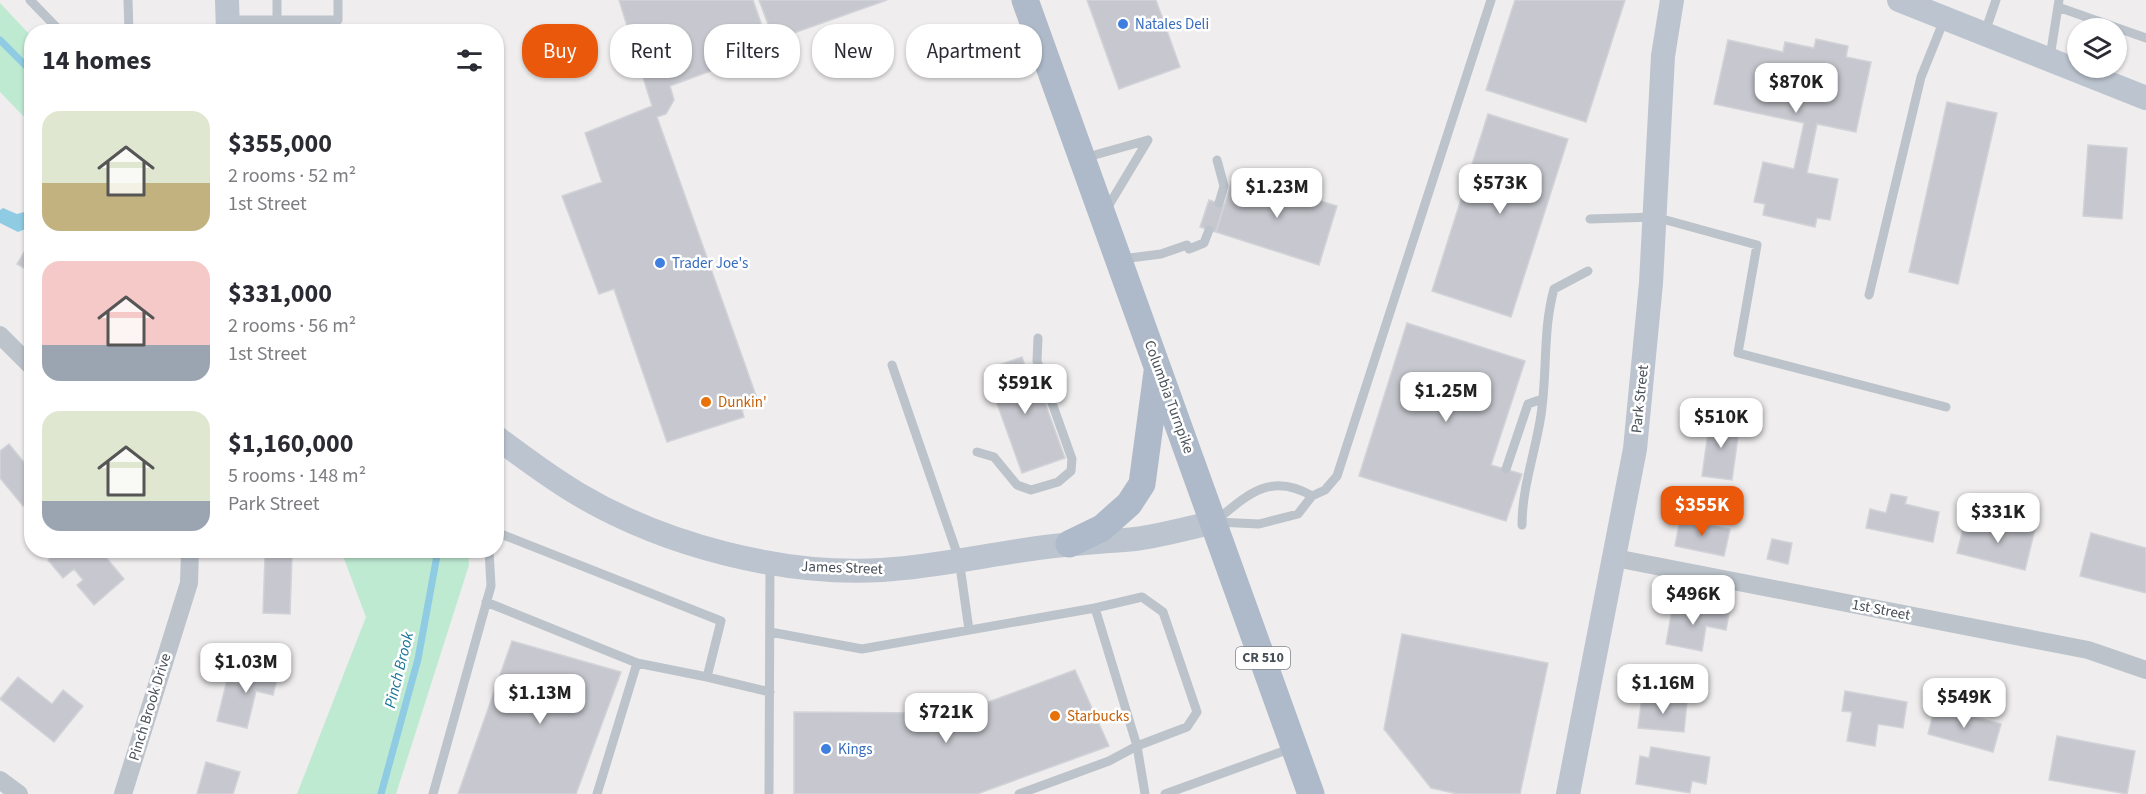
<!DOCTYPE html>
<html lang="en">
<head>
<meta charset="utf-8">
<style>
	body { margin:0; font-family:"Source Sans 3",sans-serif; background:#f2f2f3; color:#2b2b33; height:100vh; display:flex; flex-direction:column; font-size:22px; white-space:nowrap }
	* { box-sizing:border-box; margin:0 }
	p { font-size:20px; color:#7c7c81 }
	.icon { flex:none; width:33px; height:33px; fill:none; stroke:currentColor; stroke-width:2; stroke-linecap:round; stroke-linejoin:round }
	.map { position:relative; flex:1; overflow:hidden }
	.side { position:absolute; left:24px; top:24px; width:480px; height:534px; display:flex; flex-direction:column; background:#fff; border-radius:24px; box-shadow:0 2px 4px #0004 }
	.side>* { flex:none }
	.guide { position:absolute; left:522px; top:24px; width:570px; height:54px; display:flex; gap:12px }
	.fabs { position:absolute; left:2067px; top:18px; display:grid; gap:12px }
	.fabs a { display:grid; place-items:center; width:60px; height:60px; border-radius:50%; background:#fff; box-shadow:0 2px 4px #0004; font-size:30px }
	.price { position:absolute; translate:-50% -51px; padding:0 14px; border-radius:12px; background:#fff; color:#222; font-size:20px; line-height:39px; filter:drop-shadow(0 2px 3px #0008) }
	.price::after { content:''; position:absolute; left:50%; top:36px; width:18px; height:14px; margin-left:-9px; background:inherit; clip-path:polygon(0 0,100% 0,50% 100%) }
	.price.active { background:#ea580c; color:#fff }
	ul { padding:0; list-style:none }
	li { display:flex; align-items:center; gap:18px; height:150px; padding:0 18px }
	li span { display:grid; place-items:center; flex:none; width:168px; height:120px; border-radius:18px; color:#555 }
	li>.icon { margin-inline-start:auto }
	span .icon { width:72px; height:72px; fill:#fffc; stroke-width:1 }
	li b { font-size:26px }
	h2 { display:flex; justify-content:space-between; align-items:center; height:72px; padding:0 18px; font-size:26px }
	.pill { padding:0 21px; border-radius:24px; background:#fff; box-shadow:0 2px 4px #0004; font-size:21px; line-height:54px }
	.pill.active { background:#ea580c; color:#fff }
	.map>svg:first-child { display:block }
	.green { fill:#beead2 }
	.water { fill:#8fcce3 }
	.lines { fill:none; stroke-linecap:round; stroke-linejoin:round }
	.stream { stroke:#8fcce3; stroke-width:7 }
	.building { fill:#c7c8cf; stroke:#d1d3d8; stroke-width:1.5 }
	.lane { stroke:#bcc3cb; stroke-width:9 }
	.street { stroke:#bcc3cb; stroke-width:18 }
	.secondary { stroke:#bcc4cf; stroke-width:24 }
	.primary { stroke:#aebac9; stroke-width:27 }
	.shop-dot { fill:#3f7fe0; stroke:#fff; stroke-width:2 }
	.food-dot { fill:#e8710a; stroke:#fff; stroke-width:2 }
	.labels { text-anchor:middle; dominant-baseline:central; stroke-width:5; stroke-linejoin:round; paint-order:stroke }
	.shield { fill:#fff; stroke:#7e848a; stroke-width:1.5 }
	.shield-label { font-size:14px; font-weight:bold; fill:#474f58 }
	.shop-label { font-size:15px; fill:#366cbe; stroke:#fff; text-anchor:start }
	.street-label { font-size:15px; fill:#474f58; stroke:#fff }
	.food-label { font-size:15px; fill:#c56008; stroke:#fff; text-anchor:start }
	.water-label { font-size:16px; font-style:italic; fill:#197599; stroke:#fff }
</style>
</head>
<body>
<div class="map">
<svg width="2146" height="794" viewBox="0 0 2146 794">
	<rect width="100%" height="100%" fill="#efeded"/>
	<path class="green" d="M0,3L31,36V124L0,92Z
		M351,550L468,551L469,565L396,794H297L366,617L343,556Z"/>
	<path class="water" d="M3,208L17,214L24,212L31,224L28,228L18,232L0,223V210Z"/>
	<g class="lines">
		<path class="stream" d="M0,40L32,72
			M381,794L418,659L438,550"/>
	</g>
	<path class="building" d="M619,0H753L770,49L670,86L674,100L666,114L657,117L759,404L742,410L744,417L667,442L614,289L599,294L562,196L602,182L585,133L652,106Z
		M759,0H887L774,40Z
		M1087,0H1156L1180,67L1119,89Z
		M1515,0H1625L1586,122L1486,90Z
		M1816,39L1848,46L1846,57L1871,62L1856,132L1817,124L1807,173L1838,179L1830,220L1817,218L1815,227L1763,215L1765,204L1754,202L1763,162L1794,169L1804,123L1714,104L1728,40L1783,52L1785,42L1814,48Z
		M1947,102L1997,113L1958,284L1909,272Z
		M1488,114L1568,139L1511,317L1432,291Z
		M2088,145L2127,148L2122,219L2083,216Z
		M1234,174L1337,206L1319,265L1216,232Z
		M1209,200L1224,205L1216,232L1200,227Z
		M32,239V273L17,264Z
		M1407,323L1525,361L1491,465L1522,474L1506,521L1359,476Z
		M1022,357L1026,369L1032,367L1065,458L1022,473L985,370Z
		M1710,418L1740,422L1732,480L1702,476Z
		M9,444L32,472V499L23,506L0,478V451Z
		M1891,494L1907,497L1905,504L1939,512L1933,542L1866,528L1870,509L1886,513Z
		M1680,519L1730,529L1724,556L1675,546Z
		M1991,519L2035,529L2025,570L1957,553L1964,525L1988,531Z
		M2091,533L2146,548V593L2080,576Z
		M1772,539L1792,543L1788,564L1767,559Z
		M59,550H100L124,579L94,605L77,585L83,580L74,569L63,578L48,560Z
		M265,556L292,557L290,614L263,613Z
		M1673,604L1729,614L1726,630L1706,626L1702,651L1666,644Z
		M1402,634L1548,663L1520,794H1458L1431,788L1384,729Z
		M512,641L621,672L576,794H458Z
		M245,662L279,670L273,695L256,691L247,728L217,721L227,680L240,683Z
		M1075,670L1109,746L977,794H794V712L928,713L948,717Z
		M18,677L52,704L63,690L83,706L54,742L0,699Z
		M1845,691L1907,702L1903,728L1878,724L1875,746L1847,741L1852,712L1842,711Z
		M1642,697L1687,702L1684,732L1638,728Z
		M1935,706L2001,724L1993,752L1928,734Z
		M2057,736L2135,751L2127,794L2049,780Z
		M1651,747L1710,757L1706,784L1692,781L1690,793L1636,784L1640,756L1649,758Z
		M206,762L240,772L233,794H197Z"/>
	<g class="lines">
		<path class="lane" d="M30,0L61,32
			M128,0L129,32
			M2058,7L2146,38
			M230,20H338V0
			M277,21V0
			M1985,32L1996,0
			M2050,57L2059,0
			M1084,158L1148,140
			M1217,160L1224,186L1219,203
			M1106,210L1148,140
			M1590,219L1655,217L1757,245L1738,353L1946,407
			M1189,249L1204,243L1209,230
			M1122,259L1161,254L1187,245
			M1869,295L1921,77L1944,20
			M892,365L959,559L969,630
			M977,452L994,457L1017,485L1031,490L1058,482L1071,471L1072,459L1037,361L1038,338
			M1506,469L1528,404L1542,399
			M1217,520C1248,494 1271,472 1312,496
			M1217,522L1259,524L1298,514L1312,496L1325,490L1337,476L1491,0
			M1522,525C1522,489 1534,456 1540,421C1548,377 1542,332 1554,289L1588,271
			M486,602L637,663L707,677L721,621L496,532
			M770,632L862,649L1095,608L1137,746L1145,794
			M707,677L770,692
			M433,794L491,586L489,550
			M597,794L637,663
			M769,794L770,565
			M1019,794L1109,761L1137,746L1187,727L1197,712L1163,612L1142,597L1095,608
			M1165,794L1292,748"/>
		<path class="street" d="M0,335L32,367
			M1615,558L2088,650L2146,670
			M0,780L19,794
			M123,794L189,583L190,550"/>
		<path class="secondary" d="M227,0L228,32
			M1899,0L2146,98
			M496,437C523,457 549,477 578,494C664,545 782,576 882,570C932,567 982,556 1031,549C1065,544 1100,542 1135,539C1161,536 1188,528 1215,522
			M1568,794L1635,449L1651,283L1663,56L1672,0"/>
		<path class="primary" d="M1025,0L1311,794
			M1069,544L1102,528L1129,504L1142,484L1157,372"/>
	</g>
	<g class="shop-dot">
		<circle cx="1123" cy="24" r="6"/>
		<circle cx="660" cy="263" r="6"/>
		<circle cx="826" cy="749" r="6"/>
	</g>
	<g class="food-dot">
		<circle cx="706" cy="402" r="6"/>
		<circle cx="1055" cy="716" r="6"/>
	</g>
	<g class="labels">
		<rect class="shield" x="1236" y="647" width="54" height="22" rx="4.5"/>
		<g class="shield-label">
			<text x="1263" y="658">CR 510</text>
		</g>
		<g class="shop-label">
			<text x="1135" y="24">Natales Deli</text>
			<text x="672" y="263">Trader Joe's</text>
			<text x="838" y="749">Kings</text>
		</g>
		<g class="street-label">
			<text transform="translate(1169 397) rotate(70)">Columbia Turnpike</text>
			<text transform="translate(1640 399) rotate(-84)">Park Street</text>
			<text transform="translate(842 568) rotate(2)">James Street</text>
			<text transform="translate(1881 610) rotate(11)">1st Street</text>
			<text transform="translate(150 707) rotate(-73)">Pinch Brook Drive</text>
		</g>
		<g class="food-label">
			<text x="718" y="402">Dunkin'</text>
			<text x="1067" y="716">Starbucks</text>
		</g>
		<g class="water-label">
			<text transform="translate(399 670) rotate(-76)">Pinch Brook</text>
		</g>
	</g>
</svg>
<div class="fabs">
<a><svg class="icon" aria-label="layers" viewBox="0 0 24 24"><path d="M12 4l9 5-9 5-9-5zM3 14l9 5 9-5"/></svg></a>
</div>
<b class="price" style="left:1796px;top:114px">$870K</b>
<b class="price" style="left:1500px;top:215px">$573K</b>
<b class="price" style="left:1277px;top:219px">$1.23M</b>
<b class="price" style="left:1025px;top:415px">$591K</b>
<b class="price" style="left:1446px;top:423px">$1.25M</b>
<b class="price" style="left:1721px;top:449px">$510K</b>
<b class="price active" style="left:1702px;top:537px">$355K</b>
<b class="price" style="left:1998px;top:544px">$331K</b>
<b class="price" style="left:1693px;top:626px">$496K</b>
<b class="price" style="left:246px;top:694px">$1.03M</b>
<b class="price" style="left:1663px;top:715px">$1.16M</b>
<b class="price" style="left:540px;top:725px">$1.13M</b>
<b class="price" style="left:1964px;top:729px">$549K</b>
<b class="price" style="left:946px;top:744px">$721K</b>
<div class="guide">
<a class="pill active">Buy</a>
<a class="pill">Rent</a>
<a class="pill">Filters</a>
<a class="pill">New</a>
<a class="pill">Apartment</a>
</div>
<section class="side">
<h2>14 homes<svg class="icon" aria-label="filters" viewBox="0 0 24 24"><path d="M4 7h16M4 17h16"/><circle cx="9" cy="7" r="2"/><circle cx="15" cy="17" r="2"/></svg></h2>
<ul>
<li><span style="background:linear-gradient(#dfe7d0 60%,#c2b280 0)"><svg class="icon" aria-label="home" viewBox="0 0 24 24"><path d="M3 11l9-7 9 7M6 9v11h12V9"/></svg></span><div><b>$355,000</b><p>2 rooms · 52 m²</p><p>1st Street</p></div></li>
<li><span style="background:linear-gradient(#f6c9c9 70%,#9aa5b1 0)"><svg class="icon" aria-label="home" viewBox="0 0 24 24"><path d="M3 11l9-7 9 7M6 9v11h12V9"/></svg></span><div><b>$331,000</b><p>2 rooms · 56 m²</p><p>1st Street</p></div></li>
<li><span style="background:linear-gradient(#dfe7d0 75%,#9aa5b1 0)"><svg class="icon" aria-label="home" viewBox="0 0 24 24"><path d="M3 11l9-7 9 7M6 9v11h12V9"/></svg></span><div><b>$1,160,000</b><p>5 rooms · 148 m²</p><p>Park Street</p></div></li>
</ul>
</section>
</div>
</body>
</html>
